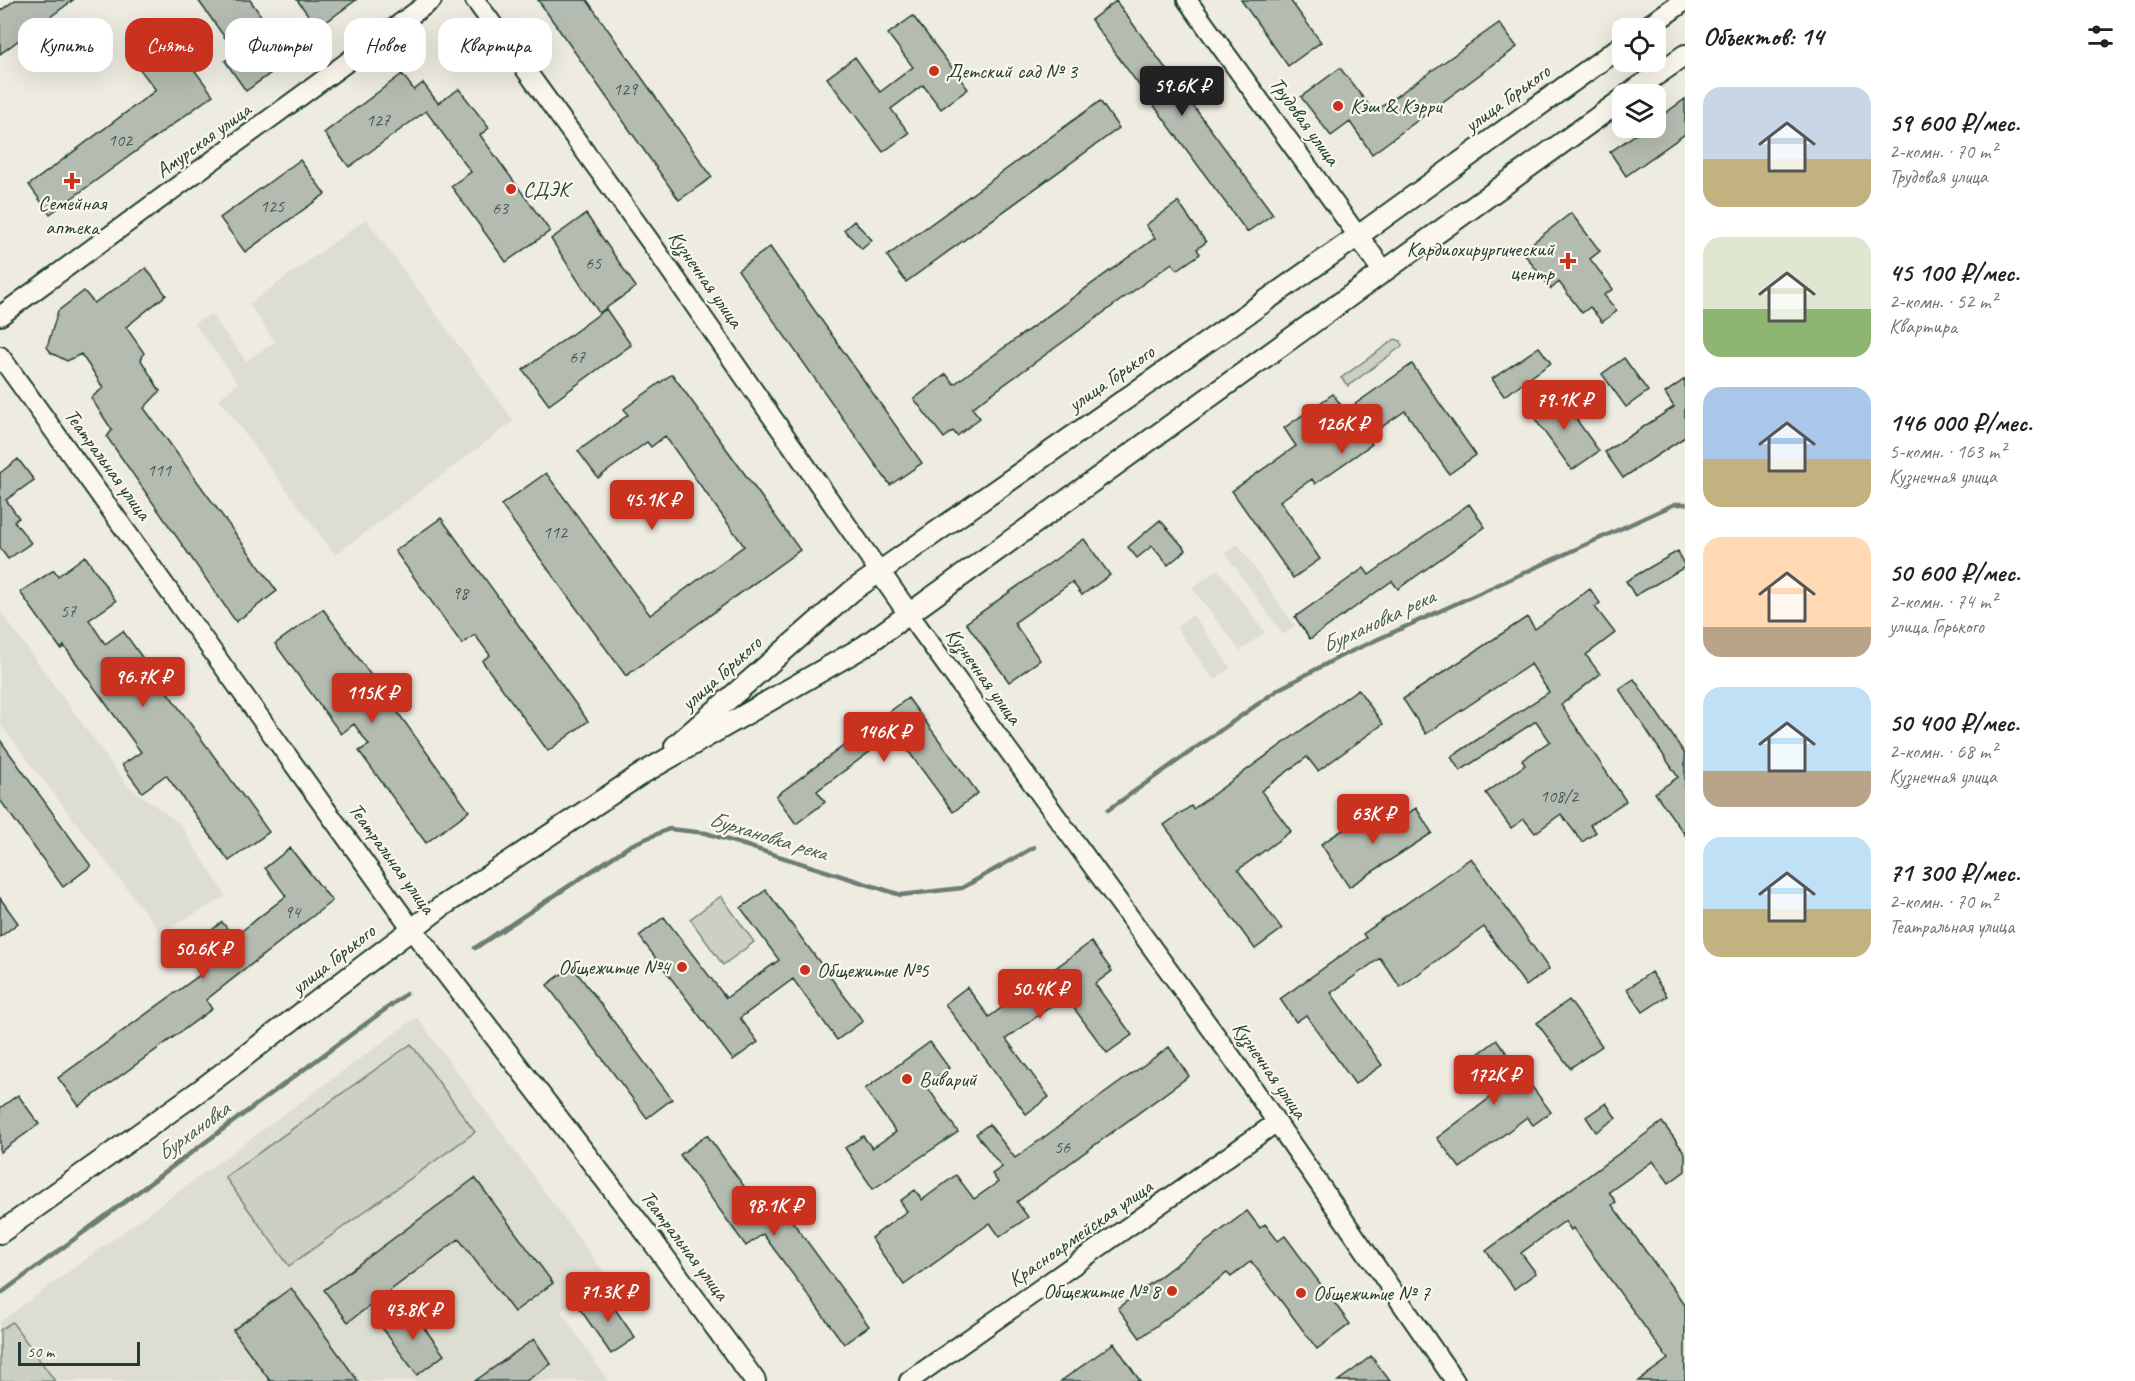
<!DOCTYPE html>
<html lang="ru">
<head>
<meta charset="utf-8">
<style>
	body { margin:0; font-family:Caveat,sans-serif; background:#f6f6f6; color:#222; height:100vh; display:flex; flex-direction:column; font-size:22px; white-space:nowrap }
	* { box-sizing:border-box; margin:0 }
	p { font-size:20px; color:#767676 }
	.icon { flex:none; width:33px; height:33px; fill:none; stroke:currentColor; stroke-width:2; stroke-linecap:round; stroke-linejoin:round }
	.map { position:relative; flex:1; overflow:hidden }
	.drawer { display:flex; flex-direction:column; background:#fff; width:450px }
	.drawer>* { flex:none }
	.hud { position:absolute; left:18px; top:18px; width:570px; height:54px; display:flex; gap:12px }
	.fabs { position:absolute; left:1612px; top:18px; display:grid; gap:12px }
	.fabs a { display:grid; place-items:center; width:54px; height:54px; border-radius:12px; background:#fff; box-shadow:0 6px 24px #0002; font-size:30px }
	.scale { position:absolute; left:18px; bottom:15px; width:122px; box-sizing:border-box; padding-left:6px; border:3px solid #1f3d34; border-top:0; font-size:16px; line-height:21px; white-space:nowrap; color:#1f3d34; -webkit-text-stroke:4px #fbf7ec; paint-order:stroke }
	.price { position:absolute; translate:-50% -51px; padding:0 14px; border-radius:6px; background:#c8321e; color:#fff; font-size:20px; line-height:39px; filter:drop-shadow(0 2px 3px #0008) }
	.price::after { content:''; position:absolute; left:50%; top:36px; width:18px; height:14px; margin-left:-9px; background:inherit; clip-path:polygon(0 0,100% 0,50% 100%) }
	.price.current { background:#222; color:#fff }
	ul { padding:0; list-style:none }
	li { display:flex; align-items:center; gap:18px; height:150px; padding:0 18px }
	li span { display:grid; place-items:center; flex:none; width:168px; height:120px; border-radius:18px; color:#555 }
	li>.icon { margin-inline-start:auto }
	span .icon { width:72px; height:72px; fill:#fffc; stroke-width:1 }
	li b { font-size:26px }
	h2 { display:flex; justify-content:space-between; align-items:center; height:72px; padding:0 18px; font-size:26px }
	.chip { padding:0 21px; border-radius:18px; background:#fff; box-shadow:0 6px 24px #0002; font-size:21px; line-height:54px }
	.chip.current { background:#c8321e; color:#fff }
	main { display:flex; flex:1; min-height:0 }
	.map>svg:first-child { display:block }
	.built { fill:#ddddd2 }
	.green { fill:#cbcfc4; stroke:#75867c; stroke-width:1.5 }
	.lines { fill:none; stroke-linecap:round; stroke-linejoin:round }
	.stream { stroke:#6c7d74; stroke-width:4.5 }
	.building { fill:#b4bbb0; stroke:#1f3d34; stroke-width:1.5 }
	.secondary-casing { stroke:#1f3d34; stroke-width:22 }
	.primary-casing { stroke:#1f3d34; stroke-width:24 }
	.secondary { stroke:#fbf7ec; stroke-width:18 }
	.primary { stroke:#fbf7ec; stroke-width:20 }
	.poi-dot { fill:#c8321e; stroke:#fbf7ec; stroke-width:2 }
	.labels { text-anchor:middle; dominant-baseline:central; stroke-width:4.5; stroke-linejoin:round; paint-order:stroke }
	.number-label { font-size:18px; fill:#445c53 }
	.poi-label { font-size:21px; fill:#1f3d34; stroke:#fbf7ec; text-anchor:start }
	.street-label { font-size:21px; fill:#1f3d34; stroke:#fbf7ec }
	.water-label { font-size:22px; font-style:italic; fill:#455d54; stroke:#fbf7ec }
</style>
</head>
<body>
<main>
<div class="map">
<svg width="1685" height="1381" viewBox="0 0 1685 1381">
	<rect width="100%" height="100%" fill="#eeece1"/>
	<filter id="ink" filterUnits="userSpaceOnUse"><feTurbulence type="fractalNoise" baseFrequency=".0167" numOctaves="2"/><feDisplacementMap in="SourceGraphic" scale="12" xChannelSelector="R" yChannelSelector="G"/><feConvolveMatrix kernelMatrix="1 2 1 2 8 2 1 2 1" color-interpolation-filters="sRGB"/></filter>
	<g filter="url(#ink)">
		<path class="built" d="M366,219L514,421L335,555L219,399L238,383L194,323L211,314L246,361L275,342L249,304Z
			M1238,544L1295,626L1283,635L1225,553Z
			M1218,569L1265,632L1240,651L1192,588Z
			M0,611L127,785L180,824L226,896L161,933L0,724Z
			M1193,615L1231,668L1214,680L1176,627Z
			M417,1017L610,1281L561,1311L608,1381H0V1322Z"/>
		<path class="green" d="M1395,339L1401,341L1402,346L1348,386L1341,378Z
			M721,896L754,942L723,965L690,919Z
			M411,1044L475,1132L289,1266L225,1177Z
			M12,1322L55,1381H0V1330Z"/>
		<g class="lines">
			<path class="stream" d="M1108,810L1279,689L1341,656L1675,504H1685
				M475,948L631,845L669,829L706,833L901,895L962,888L1034,847
				M0,1294L406,994"/>
		</g>
		<path class="building" d="M15,0H73L0,54V11Z
			M198,0H250L264,20L255,27L282,65L246,91L225,61L236,53Z
			M297,0H356L318,28Z
			M538,0H587L712,177L679,200Z
			M1241,0H1290L1321,42L1288,66Z
			M1116,1L1273,214L1247,232L1091,20Z
			M913,16L968,89L941,109L923,85L891,109L909,133L883,152L827,78L855,57L880,92L913,67L888,34Z
			M1499,23L1517,47L1372,154L1350,122L1331,136L1301,97L1340,68L1374,112Z
			M170,37L213,95L50,214L29,185L156,90L135,63Z
			M402,74L414,90L423,83L438,103L459,89L489,128L480,135L550,231L506,262L451,186L471,172L426,111L349,167L324,133Z
			M1685,99V134L1626,176L1610,152L1645,128H1656V120Z
			M1100,101L1119,128L906,282L887,256Z
			M300,160L325,194L245,252L220,218Z
			M1178,202L1206,242L1197,249L1200,254L1177,270L1172,263L972,408L980,418L957,436L953,431L944,438L914,399L946,374L954,384L1155,238L1146,225Z
			M1571,213L1600,251L1590,259L1613,289L1604,295L1617,311L1602,322L1590,307L1582,313L1559,282L1551,289L1522,251Z
			M586,214L636,287L599,313L551,239Z
			M854,221L872,240L862,249L844,230Z
			M770,247L922,463L890,485L738,270Z
			M146,268L166,295L126,327L144,353L141,360L160,391L144,408L277,591L236,622L107,437L112,430L91,398L103,388L94,373L81,354L67,361L51,353L47,347L58,311L84,291L94,303Z
			M606,309L631,345L549,405L523,370Z
			M1539,347L1551,363L1504,396L1492,379Z
			M1624,358L1648,391L1626,407L1602,374Z
			M1412,364L1476,455L1449,474L1405,411L1367,437L1372,444L1315,484L1312,479L1280,501L1320,559L1293,578L1232,491L1296,446L1284,428L1333,394L1345,411Z
			M672,374L800,550L626,676L501,505L546,473L650,615L744,546L665,436L651,447L647,442L598,478L578,451L628,415L624,409Z
			M1685,379V437L1623,478L1605,452L1674,407L1665,393Z
			M1556,391L1599,451L1572,470L1529,411Z
			M18,459L34,480L6,500L19,518L14,521L31,543L8,559L0,548V473Z
			M1469,504L1485,527L1398,589L1392,581L1310,639L1295,617L1364,568L1369,575Z
			M441,518L588,721L548,751L482,661L490,655L475,635L462,644L395,551Z
			M1160,520L1186,550L1168,565L1152,546L1137,558L1128,547Z
			M1084,539L1110,575L1082,595L1072,582L1014,623L1040,660L1009,682L966,623Z
			M1678,551L1685,567L1635,596L1626,581Z
			M85,556L116,601L89,620L105,644L123,631L269,832L229,861L166,775L142,792L122,765L141,752L64,646L61,649L20,592L54,570L58,576Z
			M1590,589L1600,603L1595,607L1615,633L1586,655L1600,674L1561,705L1626,801L1590,825L1596,832L1582,842L1561,814L1535,833L1524,819L1511,828L1486,793L1525,765L1522,760L1550,741L1536,721L1460,771L1451,757L1549,692L1531,664L1426,734L1403,699L1527,617L1535,629Z
			M323,609L469,811L426,843L359,751L369,745L354,724L341,734L275,644Z
			M1634,679L1685,754V835L1655,793L1678,777L1619,689Z
			M1358,689L1383,724L1318,771L1307,757L1261,791L1291,831L1238,870L1282,929L1255,949L1164,825L1191,806L1193,809Z
			M908,698L978,793L953,812L895,733L817,791L825,802L796,824L776,796Z
			M0,740L91,866L63,887L0,800Z
			M1416,808L1432,833L1349,887L1321,844L1369,813L1381,831Z
			M290,848L332,901L206,1000L212,1009L79,1106L58,1078L208,969L190,947L222,922L234,937L286,896L265,868Z
			M1471,858L1549,969L1526,986L1484,927L1400,987L1380,958L1331,993L1382,1065L1355,1084L1306,1015L1296,1022L1280,999L1366,938L1363,934Z
			M766,890L863,1021L837,1040L793,979L740,1018L758,1042L733,1060L639,936L664,917L726,998L779,960L741,908Z
			M0,898L18,923L0,937Z
			M1091,942L1112,971L1095,984L1132,1035L1107,1053L1065,996L1006,1039L1049,1097L1026,1114L945,1004L967,987L989,1017Z
			M572,966L672,1099L647,1118L547,985Z
			M1651,972L1667,996L1643,1012L1627,989Z
			M1569,1000L1602,1046L1570,1068L1537,1023Z
			M1497,1040L1551,1112L1533,1125L1527,1117L1460,1168L1437,1138L1491,1097L1466,1063Z
			M930,1042L949,1068L926,1085L958,1132L873,1189L845,1148L863,1136L872,1148L896,1132L865,1089Z
			M1169,1047L1189,1076L1017,1202L1028,1217L1000,1237L990,1223L904,1285L871,1238L907,1211L900,1201L915,1190L922,1200L956,1175L974,1199L998,1182L992,1174L1002,1167L976,1134L989,1124L1015,1158Z
			M18,1095L39,1124L0,1152V1108Z
			M1606,1103L1616,1118L1596,1132L1586,1117Z
			M1662,1122L1685,1153V1171L1669,1183L1653,1161L1609,1192L1616,1202L1612,1205L1685,1305V1381H1638L1668,1359L1573,1228L1571,1230L1565,1221L1521,1253L1536,1273L1514,1289L1486,1251Z
			M707,1135L769,1221L784,1210L869,1326L844,1344L763,1234L746,1246L680,1155Z
			M475,1178L553,1283L514,1312L459,1239L348,1322L324,1290Z
			M1247,1211L1260,1228L1265,1224L1278,1241L1285,1236L1350,1324L1317,1349L1251,1261L1231,1277L1227,1273L1140,1338L1118,1308Z
			M291,1288L358,1381H270L233,1330Z
			M604,1293L635,1338L611,1354L580,1309Z
			M409,1307L444,1355L417,1375L382,1328Z
			M534,1339L551,1364L526,1381H475Z
			M1114,1343L1140,1381H1061Z
			M1371,1356L1390,1381H1338L1356,1368Z"/>
		<g class="lines">
			<defs>
				<path id="secondary" d="M475,0L649,240L879,571
					M1187,0L1358,236
					M0,316L432,0
					M0,356L412,929
					M909,614L1233,1059L1455,1381
					M909,1381L1277,1122"/>
				<path id="primary" d="M1646,28L1685,0
					M1629,94L1685,55
					M1358,236L1383,271
					M879,571L909,614
					M675,746L852,591L1358,236L1623,45
					M412,929L648,1235L755,1381
					M0,1233L199,1091L441,907L643,773L863,647L1623,99"/>
			</defs>
			<use href="#secondary" class="secondary-casing"/>
			<use href="#primary" class="primary-casing"/>
			<use href="#secondary" class="secondary"/>
			<use href="#primary" class="primary"/>
		</g>
	</g>
	<g class="poi-dot">
		<circle cx="934" cy="71" r="6"/>
		<circle cx="1338" cy="106" r="6"/>
		<path d="M69 172h6v6h6v6h-6v6h-6v-6h-6v-6h6z"/>
		<circle cx="511" cy="189" r="6"/>
		<path d="M1565 252h6v6h6v6h-6v6h-6v-6h-6v-6h6z"/>
		<circle cx="682" cy="967" r="6"/>
		<circle cx="805" cy="970" r="6"/>
		<circle cx="907" cy="1079" r="6"/>
		<circle cx="1172" cy="1291" r="6"/>
		<circle cx="1301" cy="1293" r="6"/>
	</g>
	<g class="labels">
		<g class="number-label">
			<text x="625" y="89">129</text>
			<text x="378" y="120">127</text>
			<text x="120" y="140">102</text>
			<text x="272" y="206">125</text>
			<text x="500" y="208">63</text>
			<text x="593" y="263">65</text>
			<text x="577" y="357">67</text>
			<text x="159" y="470">111</text>
			<text x="555" y="532">112</text>
			<text x="460" y="593">98</text>
			<text x="68" y="611">57</text>
			<text x="1559" y="796">108/2</text>
			<text x="292" y="912">94</text>
			<text x="1062" y="1147">56</text>
		</g>
		<g class="poi-label">
			<text x="946" y="71">Детский сад № 3</text>
			<text x="1350" y="106">Кэш &amp; Кэрри</text>
			<text x="523" y="189">СДЭК</text>
			<text x="72" y="203" text-anchor="middle">Семейная<tspan x="72" dy="24">аптека</tspan></text>
			<text x="1554" y="249" text-anchor="end">Кардиохирургический<tspan x="1554" dy="24">центр</tspan></text>
			<text x="670" y="967" text-anchor="end">Общежитие №4</text>
			<text x="817" y="970">Общежитие №5</text>
			<text x="919" y="1079">Виварий</text>
			<text x="1160" y="1291" text-anchor="end">Общежитие № 8</text>
			<text x="1313" y="1293">Общежитие № 7</text>
		</g>
		<g class="street-label">
			<text transform="translate(1507 98) rotate(-36)">улица Горького</text>
			<text transform="translate(1305 121) rotate(54)">Трудовая улица</text>
			<text transform="translate(203 140) rotate(-36)">Амурская улица</text>
			<text transform="translate(706 279) rotate(55)">Кузнечная улица</text>
			<text transform="translate(1111 378) rotate(-35)">улица Горького</text>
			<text transform="translate(108 464) rotate(54)">Театральная улица</text>
			<text transform="translate(721 673) rotate(-42)">улица Горького</text>
			<text transform="translate(984 676) rotate(54)">Кузнечная улица</text>
			<text transform="translate(392 858) rotate(54)">Театральная улица</text>
			<text transform="translate(333 959) rotate(-38)">улица Горького</text>
			<text transform="translate(1270 1070) rotate(55)">Кузнечная улица</text>
			<text transform="translate(1080 1233) rotate(-35)">Красноармейская улица</text>
			<text transform="translate(685 1245) rotate(53)">Театральная улица</text>
		</g>
		<g class="water-label">
			<text transform="translate(1378 621) rotate(-25)">Бурхановка река</text>
			<text transform="translate(768 836) rotate(17)">Бурхановка река</text>
			<text transform="translate(193 1131) rotate(-36)">Бурхановка</text>
		</g>
	</g>
</svg>
<div class="fabs">
<a><svg class="icon" aria-label="locate" viewBox="0 0 24 24"><circle cx="12" cy="12" r="6"/><path d="M12 2v4M12 18v4M2 12h4M18 12h4"/></svg></a>
<a><svg class="icon" aria-label="layers" viewBox="0 0 24 24"><path d="M12 4l9 5-9 5-9-5zM3 14l9 5 9-5"/></svg></a>
</div>
<div class="scale">50 m</div>
<b class="price current" style="left:1182px;top:117px">59.6K ₽</b>
<b class="price" style="left:1564px;top:431px">79.1K ₽</b>
<b class="price" style="left:1342px;top:455px">126K ₽</b>
<b class="price" style="left:652px;top:531px">45.1K ₽</b>
<b class="price" style="left:143px;top:708px">96.7K ₽</b>
<b class="price" style="left:372px;top:724px">115K ₽</b>
<b class="price" style="left:884px;top:763px">146K ₽</b>
<b class="price" style="left:1373px;top:845px">63K ₽</b>
<b class="price" style="left:203px;top:980px">50.6K ₽</b>
<b class="price" style="left:1040px;top:1020px">50.4K ₽</b>
<b class="price" style="left:1494px;top:1106px">172K ₽</b>
<b class="price" style="left:774px;top:1237px">98.1K ₽</b>
<b class="price" style="left:608px;top:1323px">71.3K ₽</b>
<b class="price" style="left:413px;top:1341px">43.8K ₽</b>
<div class="hud">
<a class="chip">Купить</a>
<a class="chip current">Снять</a>
<a class="chip">Фильтры</a>
<a class="chip">Новое</a>
<a class="chip">Квартира</a>
</div>
</div>
<section class="drawer">
<h2>Объектов: 14<svg class="icon" aria-label="filters" viewBox="0 0 24 24"><path d="M4 7h16M4 17h16"/><circle cx="9" cy="7" r="2"/><circle cx="15" cy="17" r="2"/></svg></h2>
<ul>
<li><span style="background:linear-gradient(#c9d6e8 60%,#c2b280 0)"><svg class="icon" aria-label="home" viewBox="0 0 24 24"><path d="M3 11l9-7 9 7M6 9v11h12V9"/></svg></span><div><b>59 600 ₽/мес.</b><p>2-комн. · 70 m²</p><p>Трудовая улица</p></div></li>
<li><span style="background:linear-gradient(#dfe7d0 60%,#8fb573 0)"><svg class="icon" aria-label="home" viewBox="0 0 24 24"><path d="M3 11l9-7 9 7M6 9v11h12V9"/></svg></span><div><b>45 100 ₽/мес.</b><p>2-комн. · 52 m²</p><p>Квартира</p></div></li>
<li><span style="background:linear-gradient(#a9c7e8 60%,#c2b280 0)"><svg class="icon" aria-label="home" viewBox="0 0 24 24"><path d="M3 11l9-7 9 7M6 9v11h12V9"/></svg></span><div><b>146 000 ₽/мес.</b><p>5-комн. · 163 m²</p><p>Кузнечная улица</p></div></li>
<li><span style="background:linear-gradient(#ffd9b3 75%,#b9a48a 0)"><svg class="icon" aria-label="home" viewBox="0 0 24 24"><path d="M3 11l9-7 9 7M6 9v11h12V9"/></svg></span><div><b>50 600 ₽/мес.</b><p>2-комн. · 74 m²</p><p>улица Горького</p></div></li>
<li><span style="background:linear-gradient(#bfe0f5 70%,#b9a48a 0)"><svg class="icon" aria-label="home" viewBox="0 0 24 24"><path d="M3 11l9-7 9 7M6 9v11h12V9"/></svg></span><div><b>50 400 ₽/мес.</b><p>2-комн. · 68 m²</p><p>Кузнечная улица</p></div></li>
<li><span style="background:linear-gradient(#bfe0f5 60%,#c2b280 0)"><svg class="icon" aria-label="home" viewBox="0 0 24 24"><path d="M3 11l9-7 9 7M6 9v11h12V9"/></svg></span><div><b>71 300 ₽/мес.</b><p>2-комн. · 70 m²</p><p>Театральная улица</p></div></li>
</ul>
</section>
</main>
</body>
</html>
